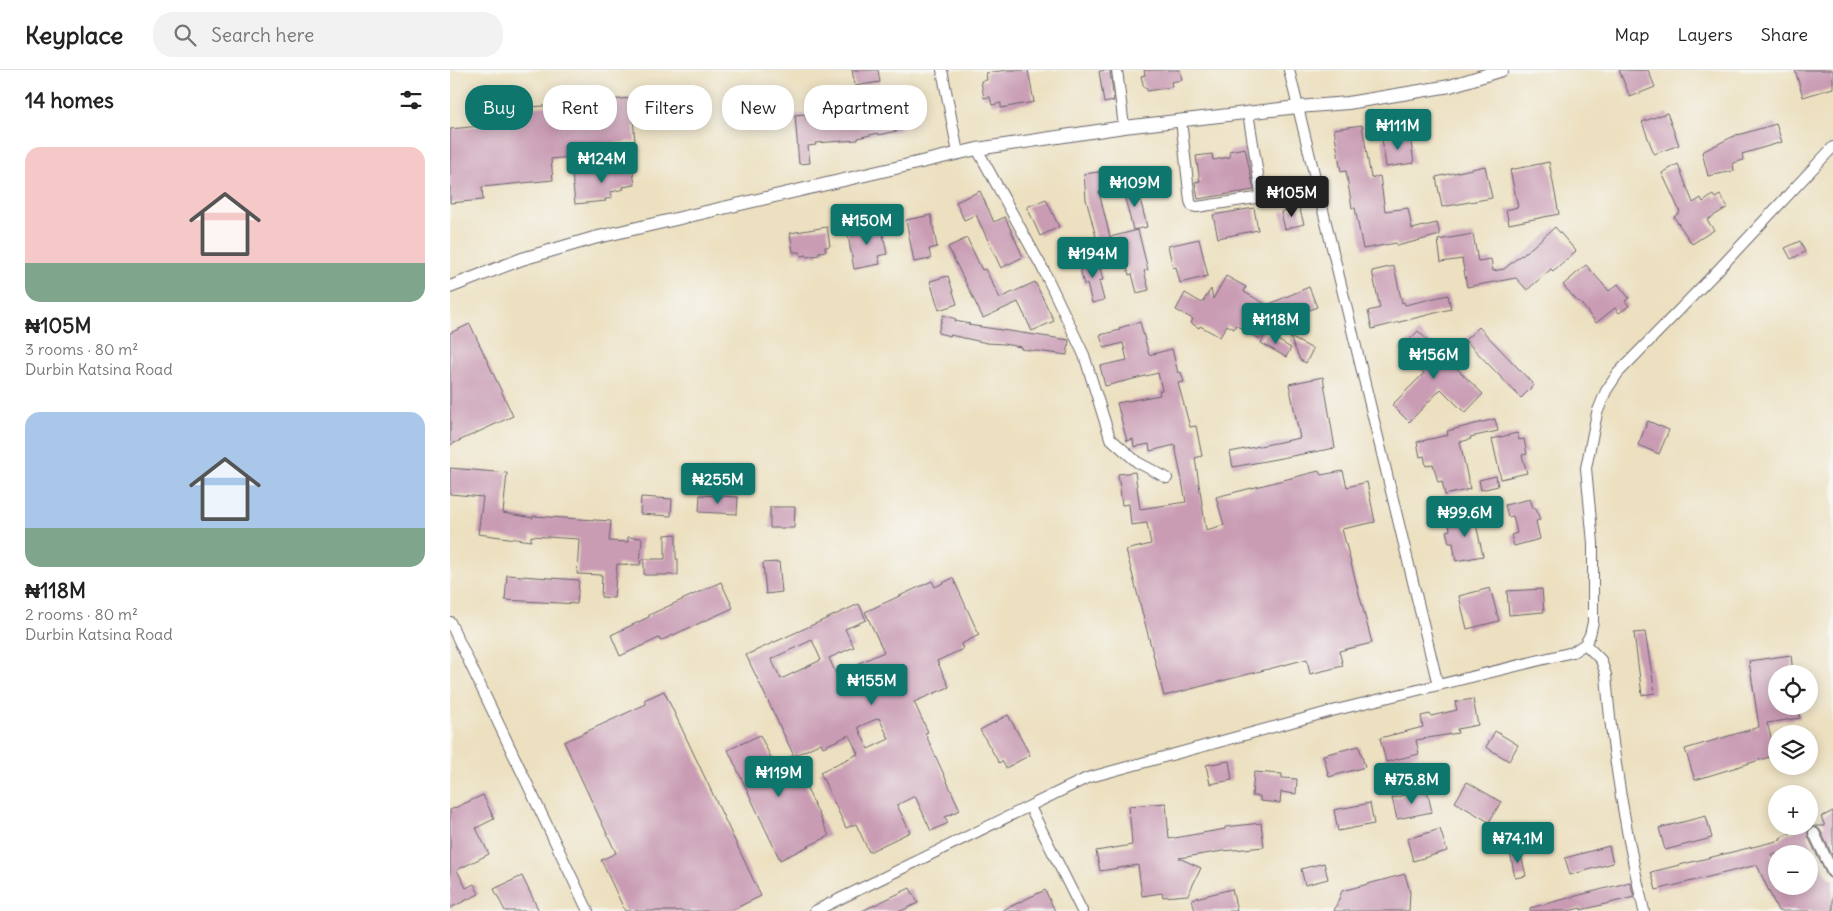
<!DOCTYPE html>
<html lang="en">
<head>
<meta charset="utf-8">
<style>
	body { margin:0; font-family:Delius,sans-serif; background:#f2f2f2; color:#222; height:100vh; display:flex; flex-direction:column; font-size:19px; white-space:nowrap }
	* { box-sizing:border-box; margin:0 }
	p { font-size:16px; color:#767676 }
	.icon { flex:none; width:28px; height:28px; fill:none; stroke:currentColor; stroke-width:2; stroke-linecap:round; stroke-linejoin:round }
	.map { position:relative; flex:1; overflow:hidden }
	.drawer { display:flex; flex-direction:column; background:#fff; width:450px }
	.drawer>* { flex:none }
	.guide { position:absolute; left:15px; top:15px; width:475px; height:45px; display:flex; gap:10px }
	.controls { position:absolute; left:1318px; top:595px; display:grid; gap:10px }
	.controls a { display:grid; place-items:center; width:50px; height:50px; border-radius:50%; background:#fff; box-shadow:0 2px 12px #0003; font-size:25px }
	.price { position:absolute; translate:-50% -42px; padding:0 11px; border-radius:5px; background:#0f766e; color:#fff; font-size:16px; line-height:32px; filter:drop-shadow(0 1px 2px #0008) }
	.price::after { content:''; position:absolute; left:50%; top:30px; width:15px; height:11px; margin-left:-8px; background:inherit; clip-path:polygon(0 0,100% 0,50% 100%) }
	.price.on { background:#222; color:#fff }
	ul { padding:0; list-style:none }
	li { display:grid; align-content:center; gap:10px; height:265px; padding:0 25px }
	li span { display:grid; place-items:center; height:155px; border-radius:15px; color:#555 }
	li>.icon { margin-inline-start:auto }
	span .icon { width:90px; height:90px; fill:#fffc; stroke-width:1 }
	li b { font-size:21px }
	h2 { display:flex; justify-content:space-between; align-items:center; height:60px; padding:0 25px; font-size:21px }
	.tag { padding:0 18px; border-radius:20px; background:#fff; box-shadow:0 2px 12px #0003; font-size:18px; line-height:45px }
	.tag.on { background:#0f766e; color:#fff }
	header { display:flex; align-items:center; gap:30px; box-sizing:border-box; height:70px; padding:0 25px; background:#fff; border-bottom:1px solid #e0e0e0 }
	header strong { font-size:24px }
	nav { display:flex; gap:28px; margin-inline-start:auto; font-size:18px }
	.search { width:350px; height:45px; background:#f2f2f2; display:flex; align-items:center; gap:12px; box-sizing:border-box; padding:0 18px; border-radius:20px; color:#767676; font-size:19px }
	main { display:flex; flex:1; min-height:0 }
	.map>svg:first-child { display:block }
	.building { fill:#c99cb4; fill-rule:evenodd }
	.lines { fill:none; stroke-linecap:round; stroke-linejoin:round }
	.minor-casing { stroke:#69646a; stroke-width:12 }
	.tertiary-casing { stroke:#69646a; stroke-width:14 }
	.minor { stroke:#fff; stroke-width:10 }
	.tertiary { stroke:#fff; stroke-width:12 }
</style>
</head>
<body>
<header>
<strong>Keyplace</strong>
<div class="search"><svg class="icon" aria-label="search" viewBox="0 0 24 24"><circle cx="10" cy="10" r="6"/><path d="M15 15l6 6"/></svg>Search here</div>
<nav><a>Map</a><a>Layers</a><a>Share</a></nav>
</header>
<main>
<section class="drawer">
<h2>14 homes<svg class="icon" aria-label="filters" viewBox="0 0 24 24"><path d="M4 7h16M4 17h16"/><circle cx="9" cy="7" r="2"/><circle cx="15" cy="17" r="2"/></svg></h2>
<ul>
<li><span style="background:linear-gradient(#f6c9c9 75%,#7fa58c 0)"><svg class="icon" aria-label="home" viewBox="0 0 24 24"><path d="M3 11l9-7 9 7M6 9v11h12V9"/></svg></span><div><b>₦105M</b><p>3 rooms · 80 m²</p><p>Durbin Katsina Road</p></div></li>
<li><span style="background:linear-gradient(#a9c7e8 75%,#7fa58c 0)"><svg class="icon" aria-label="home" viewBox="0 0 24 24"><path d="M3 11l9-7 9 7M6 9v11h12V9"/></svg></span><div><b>₦118M</b><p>2 rooms · 80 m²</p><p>Durbin Katsina Road</p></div></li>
</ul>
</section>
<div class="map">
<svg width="1383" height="841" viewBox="0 0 1383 841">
	<rect width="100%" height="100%" fill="#f6f6f2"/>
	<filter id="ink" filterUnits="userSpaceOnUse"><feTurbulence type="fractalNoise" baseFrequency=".02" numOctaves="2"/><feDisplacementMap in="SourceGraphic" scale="10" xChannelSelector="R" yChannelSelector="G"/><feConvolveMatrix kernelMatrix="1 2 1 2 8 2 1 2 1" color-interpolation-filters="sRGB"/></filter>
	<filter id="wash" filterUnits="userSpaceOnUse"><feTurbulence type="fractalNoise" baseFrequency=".0096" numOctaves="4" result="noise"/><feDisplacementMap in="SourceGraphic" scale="20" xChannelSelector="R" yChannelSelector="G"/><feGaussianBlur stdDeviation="1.12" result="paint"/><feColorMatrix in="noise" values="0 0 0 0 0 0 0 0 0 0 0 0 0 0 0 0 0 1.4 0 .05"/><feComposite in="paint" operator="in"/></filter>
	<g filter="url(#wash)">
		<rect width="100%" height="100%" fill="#ece0c0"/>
		<g id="blocks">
			<path class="building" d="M402,0H428L430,12L405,16Z
				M557,0H578L584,32L551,38V33L542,35L540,27L534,28L531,11L537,10L536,3Z
				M660,0L664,31L654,33L649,1Z
				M694,0H730L732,10L721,12L722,17L697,21V18H694L691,6L695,5Z
				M1169,0H1198L1205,17L1180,27Z
				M1345,0H1383V18L1353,27Z
				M181,28L185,71L142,75L143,85L101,89L103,110L32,117L33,130L0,133V59L30,56L28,42Z
				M459,36L464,54L450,57L451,60L429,65L428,63L408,68V70L365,73L366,75L358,76L360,93L349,94L345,45L355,44L356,49L383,46V41L404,38L406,50Z
				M1217,43L1229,75L1204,84L1192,52Z
				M1326,54L1332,72L1292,84L1294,90L1283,93L1284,101L1258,106L1252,82L1288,64V65Z
				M912,55L921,108L930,106L935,141L958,138L962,159L987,153L990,165L947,176L946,173L913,179L905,138H902L896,101L891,102L884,59Z
				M960,65L964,93L936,97L932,69Z
				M795,78L804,120L748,129L745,112L750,111L746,86L762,84L763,90L780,87L779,81Z
				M1099,92L1109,144L1059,154L1056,140L1068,137L1060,100Z
				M182,94L185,115L173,117L174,119L161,122L162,128L155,129L156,131L125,134L122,104L145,102V100Z
				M1228,94L1243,133L1251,128L1253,132L1263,125L1265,128L1270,125L1278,137L1257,150L1264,160L1242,174L1224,147L1230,142L1212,103Z
				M1035,96L1042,128L992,137L986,107Z
				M663,100L665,120L649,122L660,167L688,160L698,200L694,201L699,220L687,223L682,204L679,205L672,176L650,182L636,129L634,104Z
				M687,116L697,157L683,160L673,120Z
				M530,121L544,152L555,147L573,187L551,198L526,145L514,150L506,132Z
				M596,129L609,157L590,166L577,137Z
				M849,137L854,154L835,159L831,142Z
				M804,138L808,160L768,168L763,145Z
				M481,145L487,177L479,179L481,189L464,192L456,150Z
				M431,154L437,184L428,186L430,194L404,199L397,160Z
				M377,157L380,176L375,177L376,181L369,182V185L357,187V185L351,186L350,182H343L340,163Z
				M1105,157L1126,181L1103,201L1101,199L1077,220L1066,208L1017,217L1012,189L991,192L988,170L1023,164L1028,191L1041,189L1043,201L1054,199L1071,185L1072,186Z
				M517,168L532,200L535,199L550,228L585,212L604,251L582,261L568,232L533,248L498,177Z
				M749,169L758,206L730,213L726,197L723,198L718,176Z
				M1350,171L1355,182L1341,189L1335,178Z
				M648,189L653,210L649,211L654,230L642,233L637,214L634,215L629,194Z
				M1136,195L1159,221L1168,214L1179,228L1175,231L1179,236L1169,243L1165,238L1146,253L1129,231L1128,232L1113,215Z
				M944,196L952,233L954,232L955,235L998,225L1001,239L922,259L918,241L930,238L922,201Z
				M498,206L507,234L489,240L480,211Z
				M776,206L796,217L794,222L817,235L859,217L867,237L833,251L828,238L810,269L786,255L784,259L777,255L770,267L750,256L749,258L741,253L743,249L726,240L735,223L752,233L761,219L763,229Z
				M493,245L506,249L505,251L520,254L518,255L619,270L617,285L571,279V277L554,274L537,273L500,265V266L488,263Z
				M690,252L699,285L722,279L728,303L731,302L734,312L728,313L740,357L746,356L752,386L745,388L756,460L774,455L766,427L869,401L871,405L893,401L897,417L917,412L925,452L892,459L922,573L889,581L893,596L860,604L857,589L714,626L676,480L701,474L697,453L681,455L679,434L672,435L668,404L685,402L690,439L736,432L725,375L700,381L699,374L684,377L683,369L677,371L667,333L710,325L709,321L712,320L708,303L655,316L650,296L677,290L673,273L654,278L650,265L670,260L669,258Z
				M20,254L63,346L0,375V263Z
				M1029,257L1084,315L1071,328L1015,270Z
				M968,261L1033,324L1015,343L991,319L959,352L942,335L974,303L950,280Z
				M816,263L841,278L836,287L811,273Z
				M840,267L863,279L856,293L850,290Z
				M873,307L885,378L783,397L780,382L850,368L839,314Z
				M1045,349L1048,361L1020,367L1021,369L1010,372L1020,419L995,425L992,411L988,412L983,394L976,396L974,386L970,387L967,372L998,365L997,361Z
				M1198,351L1219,360L1209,384L1188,375Z
				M1067,363L1069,370L1074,369L1077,384L1072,385L1077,403L1051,409L1042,369Z
				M0,398L57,403L53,443L83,448V446L161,451L159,471L178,472V467L192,468L190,495L167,494L164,528L151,527L152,505L127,504L129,469L81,466V471L28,464L33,427L0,424Z
				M1046,406L1048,416L1031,420L1029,410Z
				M250,425L288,427L287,444L249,442Z
				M191,427L222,429L221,446L190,444Z
				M1080,429L1083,438H1086L1090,450L1086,451L1090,469L1064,476L1061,465L1067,463L1063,446L1058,447L1055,435Z
				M320,437H345L344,458H320Z
				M1024,445L1033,486L1006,491L1003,473H999L996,461L1000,460L998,450Z
				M226,464V489H228V505H194V489H215V465Z
				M329,492L332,522L316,524L313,493Z
				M57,505L129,510L127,534L55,530Z
				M503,508L529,565L511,574L513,579L487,591L499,617L464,632L478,662L475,663L510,740L495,747L498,753L481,761L465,726L447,735L460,762L419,782L406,754L396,758L370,702L408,684L399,665L373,677L371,673L344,686L296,585L409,534L416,550L395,559L404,577L379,588L395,624L416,615L407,594L434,582L415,542L482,511L485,517ZM362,570L371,590L331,609L321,589ZM429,648L439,669L418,679L408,657Z
				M271,512L283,538L210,571L209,568L170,586L161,565L199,547V545Z
				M1040,518L1049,551L1017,559L1009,526Z
				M1092,519L1094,542L1059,545L1057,521Z
				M1195,562L1205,623L1192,625L1184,563Z
				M1341,585L1343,604H1326V636H1348L1350,648L1317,653L1326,685L1245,710L1235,679L1309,657L1299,591Z
				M214,621L311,826L280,841H175L151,790L166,783L114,672L196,634L194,630Z
				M1023,629L1028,655L1007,659L1008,663L966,670L969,684L936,692L930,668L973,657L971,646L980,644L981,646L1007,640L1005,632Z
				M558,645L580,685L556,698L552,691L549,693L530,660Z
				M1045,661L1068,675L1059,691L1036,677Z
				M310,665L324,694L342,686L379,766L330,790L278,680Z
				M909,676L915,697L879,707L873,685Z
				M779,691L782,710L760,714L756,695Z
				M804,702L832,704V708L847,709L846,724L831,722L830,733L810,731V726H802Z
				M1017,712L1051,732L1039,752L1005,732Z
				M977,720L982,742L947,749L942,728Z
				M33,725L44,749L26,758L39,784L7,800L16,818L24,814L29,824L0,838V740Z
				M716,733L719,769L775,759V757L811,753L814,777L773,781L729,788L751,798L738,825L713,827L712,823L692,826L688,795L650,801L646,781L682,775L679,736Z
				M920,733L924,754L888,761L884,740Z
				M1383,741V787L1370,760L1365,756H1375L1371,747Z
				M1256,746L1262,768L1215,780L1209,758Z
				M1355,756H1364L1358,760V766L1377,806L1383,810V841H1328L1307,795L1206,820L1201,802L1331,770L1330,768ZM1321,784H1359V816H1326V795Z
				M990,759L997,781L963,791L957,769Z
				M1159,776L1163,793L1120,805L1115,788Z
				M1070,780L1076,806L1065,808L1060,782Z
				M874,793L878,809L855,815L851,799Z
				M955,804L960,822L959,841H884L892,821Z
				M72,806L89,841H55L44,819Z
				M1180,812L1184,827L1131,840V838L1118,841H1080V838Z
				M460,818L468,833L451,841H412Z
				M782,819L787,841H745L742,829Z
				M595,820L605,841H551Z"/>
		</g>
	</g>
	<g filter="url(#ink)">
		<use href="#blocks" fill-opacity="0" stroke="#69646a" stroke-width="1"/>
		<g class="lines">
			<defs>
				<path id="minor" d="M492,0L508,83
					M667,0L674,57
					M839,0L988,615
					M731,50L740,131L742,136L747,137L806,128L811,123L798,43
					M527,79L594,201L634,285L660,368L687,392L717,408
					M0,552L138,841
					M1135,574L1151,590L1156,605C1162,684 1176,764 1194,841
					M580,737L632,841
					M1364,763L1383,803
					M365,841L637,708L882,641L1123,582L1135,574L1140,565L1143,552V473L1136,398L1147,343L1156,321L1168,303L1268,200L1383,77"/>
				<path id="tertiary" d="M0,217L72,189L144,168L527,79L674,57L848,37L898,33L1000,16L1052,0"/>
			</defs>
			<use href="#minor" class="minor-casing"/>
			<use href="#tertiary" class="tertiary-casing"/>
			<use href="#minor" class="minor"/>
			<use href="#tertiary" class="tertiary"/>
		</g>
	</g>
</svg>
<div class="controls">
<a><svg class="icon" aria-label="locate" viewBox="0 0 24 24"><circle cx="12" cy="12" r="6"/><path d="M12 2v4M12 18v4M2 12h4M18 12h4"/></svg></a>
<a><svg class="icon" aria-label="layers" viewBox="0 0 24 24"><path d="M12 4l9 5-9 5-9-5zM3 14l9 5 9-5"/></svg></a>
<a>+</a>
<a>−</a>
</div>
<b class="price" style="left:948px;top:81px">₦111M</b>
<b class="price" style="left:152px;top:114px">₦124M</b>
<b class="price" style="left:685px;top:138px">₦109M</b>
<b class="price on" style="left:842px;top:148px">₦105M</b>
<b class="price" style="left:417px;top:176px">₦150M</b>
<b class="price" style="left:643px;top:209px">₦194M</b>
<b class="price" style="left:826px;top:275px">₦118M</b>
<b class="price" style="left:984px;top:310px">₦156M</b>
<b class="price" style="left:268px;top:435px">₦255M</b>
<b class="price" style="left:1015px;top:468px">₦99.6M</b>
<b class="price" style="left:422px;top:636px">₦155M</b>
<b class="price" style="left:329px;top:728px">₦119M</b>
<b class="price" style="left:962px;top:735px">₦75.8M</b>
<b class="price" style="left:1068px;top:794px">₦74.1M</b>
<div class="guide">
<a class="tag on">Buy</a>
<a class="tag">Rent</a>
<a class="tag">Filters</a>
<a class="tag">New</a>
<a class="tag">Apartment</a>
</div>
</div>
</main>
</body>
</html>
